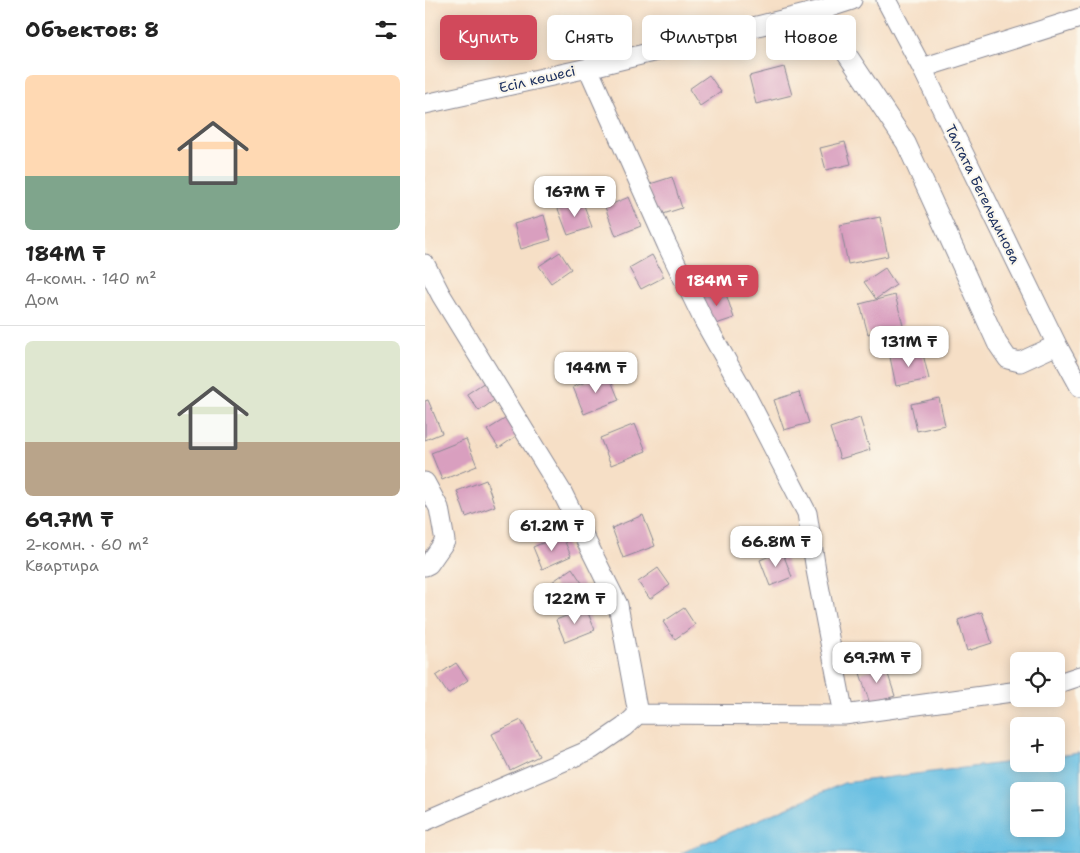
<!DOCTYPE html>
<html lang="ru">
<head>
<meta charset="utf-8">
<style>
	body { margin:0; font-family:"Shantell Sans",sans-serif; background:#f2f2f2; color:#222; height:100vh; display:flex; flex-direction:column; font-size:19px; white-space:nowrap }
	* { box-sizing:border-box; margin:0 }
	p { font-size:16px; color:#767676 }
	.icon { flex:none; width:28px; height:28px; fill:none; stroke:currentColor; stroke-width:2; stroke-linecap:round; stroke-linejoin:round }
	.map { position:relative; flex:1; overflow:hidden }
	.side { display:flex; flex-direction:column; background:#fff; width:425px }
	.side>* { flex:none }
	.top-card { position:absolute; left:15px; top:15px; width:475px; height:45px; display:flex; gap:10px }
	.fabs { position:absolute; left:585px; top:652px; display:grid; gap:10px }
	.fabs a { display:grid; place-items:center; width:55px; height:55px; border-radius:8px; background:#fff; box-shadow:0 2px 12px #0003; font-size:25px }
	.price { position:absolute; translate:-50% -42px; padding:0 11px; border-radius:10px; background:#fff; color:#222; font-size:16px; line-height:32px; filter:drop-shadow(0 1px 2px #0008) }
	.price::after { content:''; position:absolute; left:50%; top:30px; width:15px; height:11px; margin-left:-8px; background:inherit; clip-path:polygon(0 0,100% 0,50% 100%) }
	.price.on { background:#d1495b; color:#fff }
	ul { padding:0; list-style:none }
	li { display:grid; align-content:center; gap:10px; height:265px; padding:0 25px }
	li+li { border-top:1px solid #e0e0e0 }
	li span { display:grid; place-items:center; height:155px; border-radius:8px; color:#555 }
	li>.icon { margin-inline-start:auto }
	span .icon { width:90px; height:90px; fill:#fffc; stroke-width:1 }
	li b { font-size:21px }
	h2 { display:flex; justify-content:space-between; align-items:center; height:60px; padding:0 25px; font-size:21px }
	.pill { padding:0 18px; border-radius:8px; background:#fff; box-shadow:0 2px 12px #0003; font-size:18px; line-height:45px }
	.pill.on { background:#d1495b; color:#fff }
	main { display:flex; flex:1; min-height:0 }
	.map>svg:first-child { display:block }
	.water { fill:#65bee2; stroke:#4076a0; fill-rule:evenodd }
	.building { fill:#d99fbf }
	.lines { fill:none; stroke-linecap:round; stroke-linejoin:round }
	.minor-casing { stroke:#888792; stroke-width:21 }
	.minor { stroke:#fff; stroke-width:19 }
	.labels { text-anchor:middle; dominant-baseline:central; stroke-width:4; stroke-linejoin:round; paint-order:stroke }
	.street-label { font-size:14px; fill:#1b2f5e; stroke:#fbf7ec }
</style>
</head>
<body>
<main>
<section class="side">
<h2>Объектов: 8<svg class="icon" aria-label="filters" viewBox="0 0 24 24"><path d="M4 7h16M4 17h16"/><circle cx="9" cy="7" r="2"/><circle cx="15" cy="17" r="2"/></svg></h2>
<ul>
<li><span style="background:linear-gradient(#ffd9b3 65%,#7fa58c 0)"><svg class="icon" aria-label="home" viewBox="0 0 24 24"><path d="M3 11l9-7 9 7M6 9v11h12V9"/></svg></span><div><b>184M ₸</b><p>4-комн. · 140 m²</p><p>Дом</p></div></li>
<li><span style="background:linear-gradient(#dfe7d0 65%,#b9a48a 0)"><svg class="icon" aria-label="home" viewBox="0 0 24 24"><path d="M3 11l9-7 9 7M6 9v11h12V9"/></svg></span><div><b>69.7M ₸</b><p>2-комн. · 60 m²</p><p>Квартира</p></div></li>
</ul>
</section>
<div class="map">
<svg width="655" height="853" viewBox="0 0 655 853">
	<rect width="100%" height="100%" fill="#fbf7ec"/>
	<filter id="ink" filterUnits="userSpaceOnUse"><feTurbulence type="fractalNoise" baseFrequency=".02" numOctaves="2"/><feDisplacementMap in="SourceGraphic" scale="10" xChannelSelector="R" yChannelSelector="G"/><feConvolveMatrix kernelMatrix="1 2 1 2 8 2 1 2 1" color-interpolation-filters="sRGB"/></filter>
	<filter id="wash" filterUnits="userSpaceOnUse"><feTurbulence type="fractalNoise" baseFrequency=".0096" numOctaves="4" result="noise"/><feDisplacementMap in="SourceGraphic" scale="20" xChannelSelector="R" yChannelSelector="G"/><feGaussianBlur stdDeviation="1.12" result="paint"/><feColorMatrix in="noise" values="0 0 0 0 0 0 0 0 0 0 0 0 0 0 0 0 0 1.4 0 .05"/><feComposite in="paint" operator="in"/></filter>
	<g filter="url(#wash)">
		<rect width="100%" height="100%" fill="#f6dfc6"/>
		<path class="water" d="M655,753V853H256L419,783L594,761V764H631V756ZM594,791H631V829H594Z"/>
		<g id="blocks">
			<path class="building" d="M359,67L367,95L331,104L324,76Z
				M284,75L296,92L275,106L264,89Z
				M420,142L426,164L401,170L395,148Z
				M247,177L257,208L232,216L222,185Z
				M204,197L216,226L191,236L180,207Z
				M157,200L167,227L143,235L133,209Z
				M119,215L126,240L96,249L89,224Z
				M455,217L463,256L423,264L415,225Z
				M135,252L146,269L126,283L114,266Z
				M227,255L239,277L216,289L204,268Z
				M460,268L471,285L451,299L439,282Z
				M299,288L309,318L285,326L275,295Z
				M470,295L478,325L443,334L435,304Z
				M497,350L504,379L471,386L465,357Z
				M183,373L194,400L159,414L148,387Z
				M63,380L74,397L54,411L42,394Z
				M374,392L384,423L359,430L349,400Z
				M514,398L520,425L492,431L486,404Z
				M3,400L17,433L0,440V401Z
				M83,417L94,434L74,448L62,430Z
				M435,418L445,450L415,459L405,428Z
				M210,424L221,451L186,465L175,438Z
				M41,439L52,466L17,480L6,453Z
				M61,480L70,506L41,517L32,491Z
				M218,515L230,546L198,558L187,528Z
				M137,535L146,556L117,569L108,547Z
				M357,551L367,577L345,586L335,560Z
				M147,568L159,586L138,600L127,582Z
				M233,568L245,585L225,599L213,582Z
				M161,608L170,630L140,642L131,620Z
				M259,608L270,625L250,639L238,622Z
				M557,612L567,643L542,651L533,620Z
				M31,663L43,680L23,694L11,676Z
				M460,665L470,696L445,704L435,673Z
				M96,720L114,756L85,770L67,734Z"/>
		</g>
	</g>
	<g filter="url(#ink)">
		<use href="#blocks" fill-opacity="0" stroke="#888792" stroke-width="1"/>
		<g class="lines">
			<defs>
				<path id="minor" d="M461,0L497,68L632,345L655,387
					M393,11L481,143L572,343L583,359L595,362L632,345
					M163,68L242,245L279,321L323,399L382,513L391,570L419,715
					M497,68L655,18
					M0,104L163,68L393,11L427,0
					M0,264L16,295L137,492L193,605L213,714
					M0,482L14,508L20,541L4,564L0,566
					M631,684L655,676
					M0,821L167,749L199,727L213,714L419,715L594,691"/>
			</defs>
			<use href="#minor" class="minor-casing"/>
			<use href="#minor" class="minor"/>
		</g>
	</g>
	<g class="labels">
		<g class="street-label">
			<text transform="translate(112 79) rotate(-13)">Есіл көшесі</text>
			<text transform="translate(558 194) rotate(64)">Талгата Бегельдинова</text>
		</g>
	</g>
</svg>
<div class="fabs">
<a><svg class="icon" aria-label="locate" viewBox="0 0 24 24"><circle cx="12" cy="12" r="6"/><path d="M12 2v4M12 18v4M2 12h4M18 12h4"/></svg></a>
<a>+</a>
<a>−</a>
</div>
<b class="price" style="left:150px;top:218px">167M ₸</b>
<b class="price on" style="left:292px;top:307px">184M ₸</b>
<b class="price" style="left:484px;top:368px">131M ₸</b>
<b class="price" style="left:171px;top:394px">144M ₸</b>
<b class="price" style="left:127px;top:552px">61.2M ₸</b>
<b class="price" style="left:351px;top:568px">66.8M ₸</b>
<b class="price" style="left:150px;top:625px">122M ₸</b>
<b class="price" style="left:452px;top:684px">69.7M ₸</b>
<div class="top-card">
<a class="pill on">Купить</a>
<a class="pill">Снять</a>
<a class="pill">Фильтры</a>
<a class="pill">Новое</a>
</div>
</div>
</main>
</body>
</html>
